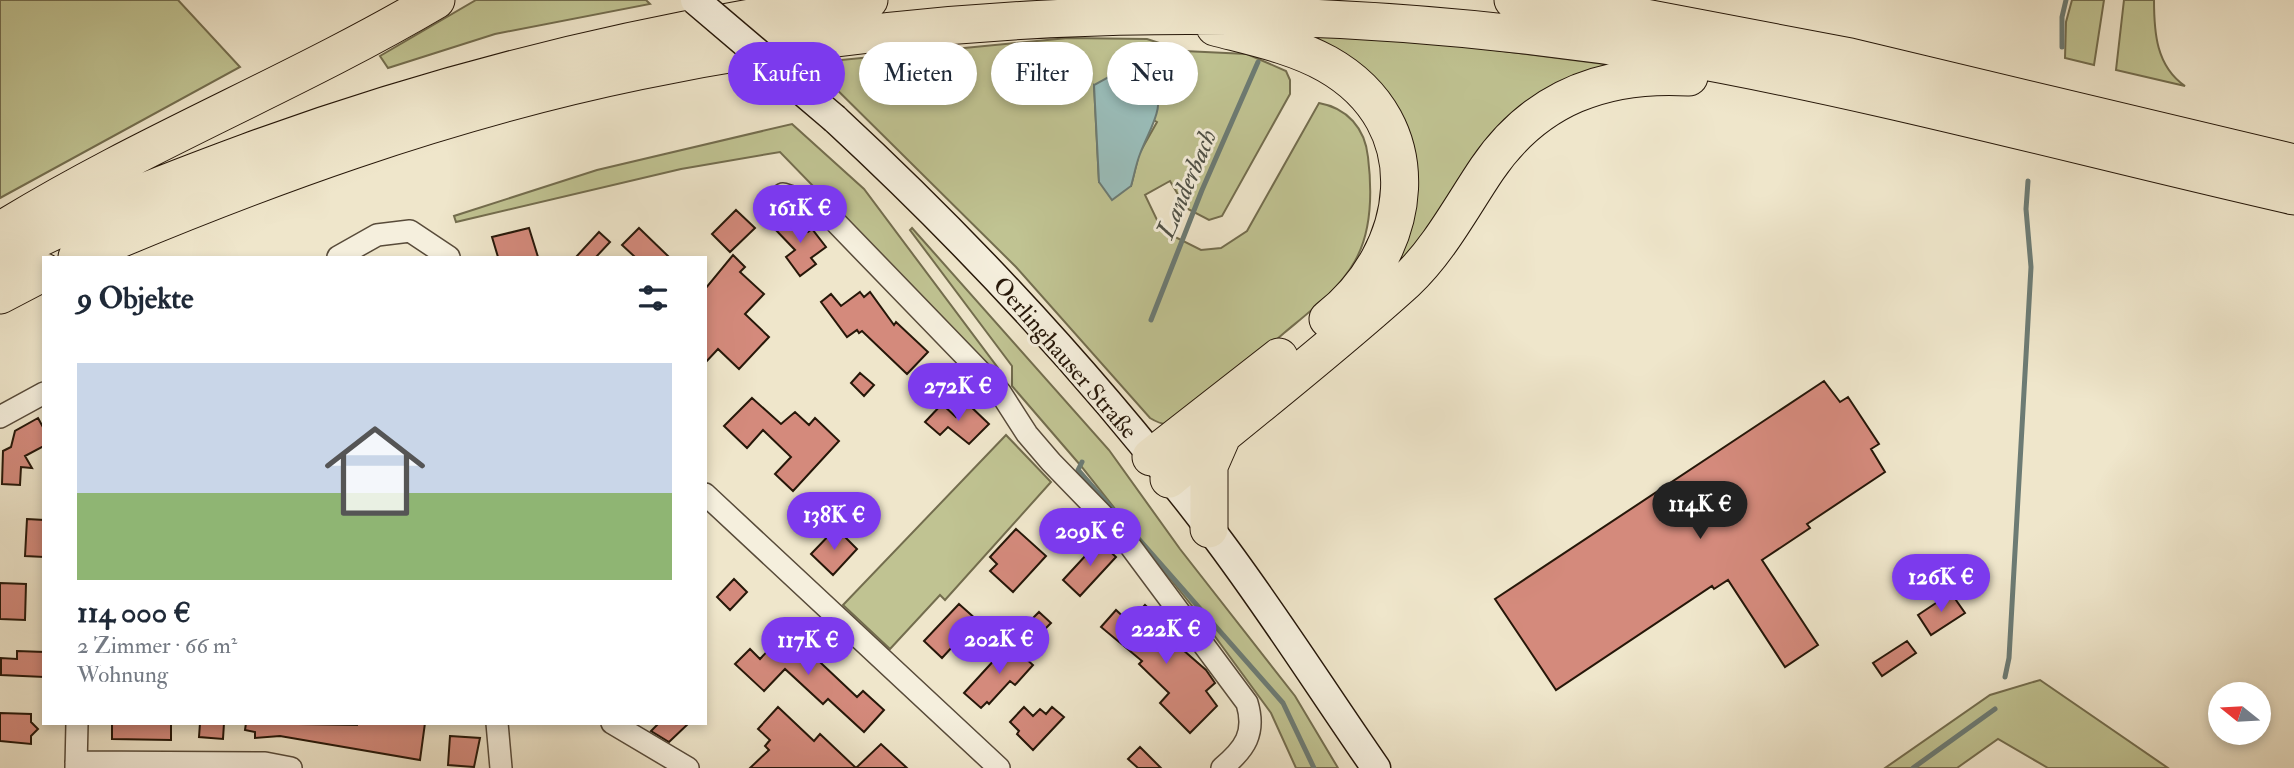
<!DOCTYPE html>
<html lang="de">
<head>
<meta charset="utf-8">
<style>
	body { margin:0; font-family:"IM FELL Double Pica",serif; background:#f2f2f3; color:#1f2937; height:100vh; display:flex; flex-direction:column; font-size:26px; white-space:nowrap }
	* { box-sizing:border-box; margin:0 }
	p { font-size:23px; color:#747a83 }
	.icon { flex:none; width:38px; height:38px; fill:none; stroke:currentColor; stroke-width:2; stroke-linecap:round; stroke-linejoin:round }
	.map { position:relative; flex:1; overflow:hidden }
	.side { position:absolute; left:42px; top:256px; width:665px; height:469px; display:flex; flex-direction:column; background:#fff; border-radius:0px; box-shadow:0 4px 10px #0003 }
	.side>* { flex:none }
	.hud { position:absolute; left:728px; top:42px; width:665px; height:63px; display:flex; gap:14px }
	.needle { width:46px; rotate:288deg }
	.buttons { position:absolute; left:2208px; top:682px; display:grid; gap:14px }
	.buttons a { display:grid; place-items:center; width:63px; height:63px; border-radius:50%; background:#fff; box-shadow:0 4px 10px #0003; font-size:35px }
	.price { position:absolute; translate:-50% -60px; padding:0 16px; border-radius:24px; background:#7c3aed; color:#fff; font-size:23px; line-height:46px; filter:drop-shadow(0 2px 4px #0008) }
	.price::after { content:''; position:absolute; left:50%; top:42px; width:21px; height:16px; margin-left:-10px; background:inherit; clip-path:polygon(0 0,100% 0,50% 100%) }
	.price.active { background:#222; color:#fff }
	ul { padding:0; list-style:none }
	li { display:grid; align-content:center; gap:14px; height:371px; padding:0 35px }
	li span { display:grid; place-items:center; height:217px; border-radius:0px; color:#555 }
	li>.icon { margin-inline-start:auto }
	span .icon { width:126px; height:126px; fill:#fffc; stroke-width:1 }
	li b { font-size:30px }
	h2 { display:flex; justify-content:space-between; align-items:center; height:84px; padding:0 35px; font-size:30px }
	.pill { padding:0 24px; border-radius:32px; background:#fff; box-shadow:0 4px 10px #0003; font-size:24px; line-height:63px }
	.pill.active { background:#7c3aed; color:#fff }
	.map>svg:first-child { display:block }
	.green { fill:#c0c392; stroke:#736d4e; stroke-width:2; fill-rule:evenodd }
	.water { fill:#9abebb; stroke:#6c7b74; stroke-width:2 }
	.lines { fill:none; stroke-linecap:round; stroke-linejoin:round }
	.stream { stroke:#6c7b74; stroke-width:5 }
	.building { fill:#d48a7c; stroke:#261709; stroke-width:2 }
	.street-casing { stroke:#584b3a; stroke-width:24 }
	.secondary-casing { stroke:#261709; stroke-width:31 }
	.highway-casing { stroke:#261709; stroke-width:39 }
	.street { stroke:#f5efdd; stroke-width:21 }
	.secondary { stroke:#f5efdd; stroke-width:28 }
	.highway { stroke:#efe6cb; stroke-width:37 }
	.secondary-bridge-casing { stroke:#261709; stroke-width:31; stroke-linecap:butt }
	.secondary-bridge { stroke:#f5efdd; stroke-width:28 }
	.labels { text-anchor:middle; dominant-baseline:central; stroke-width:6; stroke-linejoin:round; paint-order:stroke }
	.street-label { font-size:24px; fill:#261709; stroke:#f5efdd }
	.water-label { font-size:26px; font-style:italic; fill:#4f5147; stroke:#f5efdd }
</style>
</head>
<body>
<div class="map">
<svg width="2294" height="768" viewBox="0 0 2294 768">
	<rect width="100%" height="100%" fill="#efe6cb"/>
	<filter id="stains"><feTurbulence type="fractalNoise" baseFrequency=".00286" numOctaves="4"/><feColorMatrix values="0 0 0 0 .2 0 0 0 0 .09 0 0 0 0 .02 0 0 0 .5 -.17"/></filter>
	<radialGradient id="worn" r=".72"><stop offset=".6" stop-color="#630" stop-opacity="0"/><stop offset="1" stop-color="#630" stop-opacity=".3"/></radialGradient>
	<path class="green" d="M0,0H178L240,67L0,198Z
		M476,0H646L650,4L495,34L388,68L380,56Z
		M2072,0H2104L2094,65L2065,58L2066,22Z
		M2124,0H2154C2154,32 2156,66 2185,86L2116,70Z
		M1302,34L1456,45L1612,65L1563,87L1403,271L1327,331L1406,157Z
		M1068,38L1147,39L1184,51L1247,54L1286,71L1290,80V94L1222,216L1209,220L1186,208L1170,181L1145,195L1157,220L1175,237L1201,250L1221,248L1247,231L1319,103C1347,108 1365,128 1368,157C1372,190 1372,231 1355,261C1339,290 1309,312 1284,333C1251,362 1217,390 1183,419C1170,426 1163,426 1150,418L1016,267L810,63ZM1094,85L1157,122L1139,154L1131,186L1099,182Z
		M792,124L864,189L998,368L994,372L780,152L681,169L456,222L454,216L597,170Z
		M912,228L1109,450L1180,549L1295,696L1338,768H1296L1271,713L1200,616L1081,466L1012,386V366L910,230Z
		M1006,435L1051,482L945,600L940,595L890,649L843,605Z
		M2040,680L2168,768H2048L1998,739L1957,768H1885L1990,695Z"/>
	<path class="water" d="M1125,68L1155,76C1165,111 1152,123 1140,154C1136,164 1134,176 1131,186L1112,200L1099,182L1094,85Z"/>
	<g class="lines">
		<path class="stream" d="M2062,47V17L2066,0
			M1151,320L1202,190L1258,62
			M1082,462L1078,470L1283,703L1314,768
			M2005,677L2009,658L2031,267L2026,209L2028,181
			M1913,768L1995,709"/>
	</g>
	<path class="building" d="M736,210L755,228L730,252L712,234Z
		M796,219L808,232L812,229L826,247L811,258L816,264L800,276L786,257L795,250L772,226Z
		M529,228L538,257H498L492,237Z
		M639,228L669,257H635L622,245Z
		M599,232L610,242L596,257H576Z
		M733,255L745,267L740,272L764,294L745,314L769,337L739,369L718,349L705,363V289Z
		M860,292L864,297L870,292L894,325L896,322L928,352L907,374L862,331L859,333L857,330L847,337L821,302L831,294L841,306Z
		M860,373L874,385L864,396L851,383Z
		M1824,381L1840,402L1848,397L1879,444L1871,449L1885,472L1807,524L1810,528L1762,560L1818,645L1785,667L1728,580L1714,589L1712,586L1556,690L1495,599Z
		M752,398L781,424L795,412L809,425L815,418L839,441L793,491L775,474L791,457L763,430L747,448L724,426Z
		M942,404L956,417L968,404L989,424L969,444L948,427L940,435L925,422Z
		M38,418L44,429V446L25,456L32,468L21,467L20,485L2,484L3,451L11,447L15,431Z
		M27,519L44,520V557L25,556Z
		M836,528L857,549L833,575L811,554Z
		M1016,529L1046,556L1013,592L990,571L997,564L990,557Z
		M1099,541L1116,557L1080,596L1063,580Z
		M734,579L747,592L730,610L717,597Z
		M0,583L26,584L25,620L0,619Z
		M1951,593L1965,613L1931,635L1918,615Z
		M959,604L977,620L942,658L924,641Z
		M1145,605L1165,623L1159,629L1206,670L1215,683L1206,691L1217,706L1190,733L1160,703L1169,693L1139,664L1142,661L1101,627L1116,610L1129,622Z
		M1039,612L1051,623L1040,634L1028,623Z
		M791,626L810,643L805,648L857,697L863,691L884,710L864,732L828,699L823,704L785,669L764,691L735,664L750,649L760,659Z
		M1907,641L1916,653L1882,676L1873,663Z
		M1009,644L1033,665L1015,685L1010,681L989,704L987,702L981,708L964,693Z
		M17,651L44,652V677L1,675V658L17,659Z
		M778,707L814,741L820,734L856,768L881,744L907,768H750L769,750L765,746L770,740L758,729Z
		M1024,707L1033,716L1040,709L1046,714L1052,707L1064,717L1033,750L1017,734L1019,731L1010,722Z
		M0,713L31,714V722L38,729L31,736V744L0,741Z
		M112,723L171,724V740L112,739Z
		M200,723H224L223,739L199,737Z
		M246,723L357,725V723H425L420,760L280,736L255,738V732L245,730Z
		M659,723H689L669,742L651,731Z
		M450,736L480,738L474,767L448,765Z
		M1140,747L1161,768H1138L1128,759Z"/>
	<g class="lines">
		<defs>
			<path id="street" d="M783,194L820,206L1000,392L1027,434L1051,462L1122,535L1247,703C1256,733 1245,749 1222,768
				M338,257L377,235L410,231L449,257
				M0,417L44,393
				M705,494L999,768
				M497,723L501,768
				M612,723L688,768
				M76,762L265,763L291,768
				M76,768L77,723"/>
			<path id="secondary" d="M835,119C970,244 1098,382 1210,529C1269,606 1321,689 1376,768"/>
			<path id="highway" d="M1513,0L1573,8
				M1551,0L1850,57L2294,163
				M1215,27C1253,37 1293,45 1327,64C1433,124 1414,252 1328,319
				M0,231C140,144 294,84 436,0
				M77,257C259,179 445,111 639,71C978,0 1330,0 1671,55C1880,92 2087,149 2294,196
				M0,258C79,216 164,183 248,152C450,78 656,28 869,0
				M0,295L44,272
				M1151,457L1279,357
				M1169,479C1248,413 1330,350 1406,281C1439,250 1462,206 1487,169C1536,97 1605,72 1689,77
				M1209,529V466L1223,434"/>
		</defs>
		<use href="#street" class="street-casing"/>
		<use href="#secondary" class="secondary-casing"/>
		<use href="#highway" class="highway-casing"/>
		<use href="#street" class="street"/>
		<use href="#secondary" class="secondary"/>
		<use href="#highway" class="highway"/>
		<defs>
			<path id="secondary-bridge" d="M695,0L835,119"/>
		</defs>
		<use href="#secondary-bridge" class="secondary-bridge-casing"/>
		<use href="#secondary-bridge" class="secondary-bridge"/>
	</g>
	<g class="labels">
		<g class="street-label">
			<text transform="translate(1065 358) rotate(49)">Oerlinghauser Straße</text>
		</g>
		<g class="water-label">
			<text transform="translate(1187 184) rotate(-67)">Landerbach</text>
		</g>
	</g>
	<rect width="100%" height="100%" filter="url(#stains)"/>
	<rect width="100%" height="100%" fill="url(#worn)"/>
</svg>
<div class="buttons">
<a><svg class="needle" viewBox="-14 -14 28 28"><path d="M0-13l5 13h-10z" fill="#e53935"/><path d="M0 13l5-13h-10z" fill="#747a83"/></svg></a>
</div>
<b class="price" style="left:800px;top:245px">161K €</b>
<b class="price" style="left:958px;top:423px">272K €</b>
<b class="price active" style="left:1700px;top:541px">114K €</b>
<b class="price" style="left:834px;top:552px">138K €</b>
<b class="price" style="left:1090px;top:568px">209K €</b>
<b class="price" style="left:1941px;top:614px">126K €</b>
<b class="price" style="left:1166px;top:666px">222K €</b>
<b class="price" style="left:999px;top:676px">202K €</b>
<b class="price" style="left:808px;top:677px">117K €</b>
<div class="hud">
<a class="pill active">Kaufen</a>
<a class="pill">Mieten</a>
<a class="pill">Filter</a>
<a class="pill">Neu</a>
</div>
<section class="side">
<h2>9 Objekte<svg class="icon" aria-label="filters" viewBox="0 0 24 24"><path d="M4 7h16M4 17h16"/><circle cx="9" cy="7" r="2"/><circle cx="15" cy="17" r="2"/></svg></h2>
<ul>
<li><span style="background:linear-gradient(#c9d6e8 60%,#8fb573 0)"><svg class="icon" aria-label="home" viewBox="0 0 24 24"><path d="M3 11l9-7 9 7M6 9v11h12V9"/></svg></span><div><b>114 000 €</b><p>2 Zimmer · 66 m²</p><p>Wohnung</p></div></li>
</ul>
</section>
</div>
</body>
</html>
